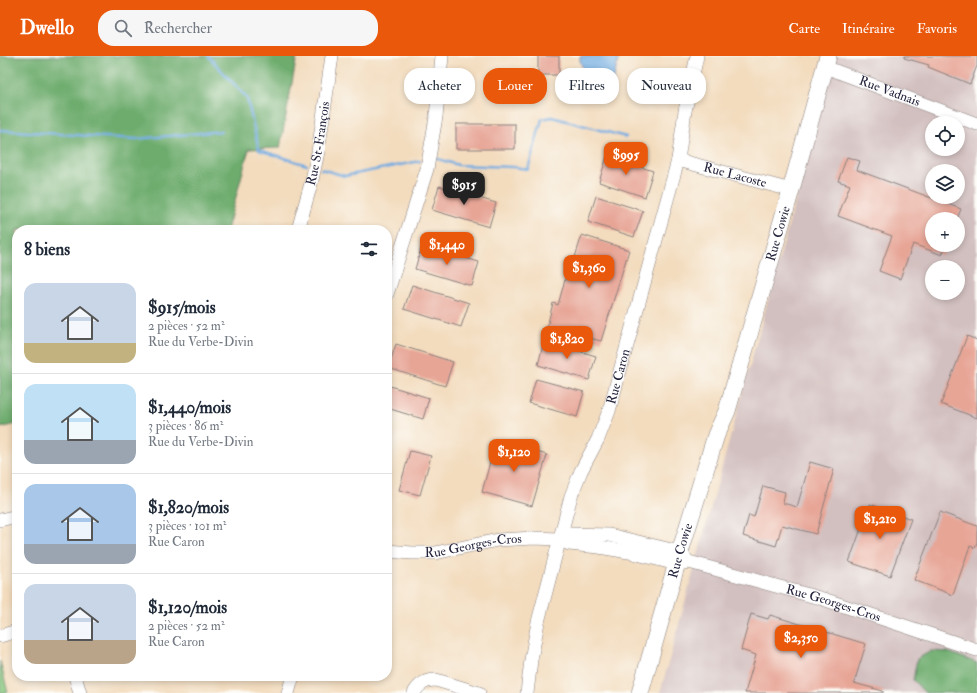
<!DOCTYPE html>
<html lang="fr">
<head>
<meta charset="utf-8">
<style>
	body { margin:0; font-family:"IM FELL Double Pica",serif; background:#f6f6f7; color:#1f2937; height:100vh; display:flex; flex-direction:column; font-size:15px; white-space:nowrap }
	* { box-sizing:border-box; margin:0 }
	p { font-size:13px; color:#747a83 }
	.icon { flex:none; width:22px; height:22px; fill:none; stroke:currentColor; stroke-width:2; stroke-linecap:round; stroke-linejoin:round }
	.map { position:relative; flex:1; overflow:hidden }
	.sheet { position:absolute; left:12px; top:169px; width:380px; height:456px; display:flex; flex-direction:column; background:#fff; border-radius:16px; box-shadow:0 2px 6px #0003 }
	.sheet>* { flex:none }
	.guide { position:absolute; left:404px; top:12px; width:380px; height:36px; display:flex; gap:8px }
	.buttons { position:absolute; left:925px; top:60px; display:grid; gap:8px }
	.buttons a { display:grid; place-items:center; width:40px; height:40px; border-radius:50%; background:#fff; box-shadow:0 2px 6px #0003; font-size:20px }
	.price { position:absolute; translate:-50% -34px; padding:0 9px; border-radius:8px; background:#ea580c; color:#fff; font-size:13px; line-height:26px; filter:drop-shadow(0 1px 2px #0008) }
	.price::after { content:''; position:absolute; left:50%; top:24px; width:12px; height:9px; margin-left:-6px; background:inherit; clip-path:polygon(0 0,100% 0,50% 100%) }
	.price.selected { background:#222; color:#fff }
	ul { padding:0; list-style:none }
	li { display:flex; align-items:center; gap:12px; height:100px; padding:0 12px }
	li+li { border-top:1px solid #e0e1e3 }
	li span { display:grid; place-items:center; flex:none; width:112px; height:80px; border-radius:12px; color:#555 }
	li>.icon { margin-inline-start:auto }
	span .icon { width:48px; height:48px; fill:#fffc; stroke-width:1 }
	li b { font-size:17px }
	h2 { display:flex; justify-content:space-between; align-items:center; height:48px; padding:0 12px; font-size:17px }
	.pill { padding:0 14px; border-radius:16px; background:#fff; box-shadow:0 2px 6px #0003; font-size:14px; line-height:36px }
	.pill.selected { background:#ea580c; color:#fff }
	header { display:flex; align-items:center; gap:24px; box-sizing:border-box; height:56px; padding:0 20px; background:#ea580c; color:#fff }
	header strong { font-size:19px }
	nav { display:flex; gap:22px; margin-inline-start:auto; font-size:14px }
	.search { width:280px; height:36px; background:#f6f6f7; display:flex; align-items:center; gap:10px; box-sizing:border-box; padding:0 14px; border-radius:16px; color:#747a83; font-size:15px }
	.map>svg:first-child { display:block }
	.industrial { fill:#d2bfbf; fill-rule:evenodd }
	.green { fill:#87c77e; stroke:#54745c }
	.forest { fill:#6dac6d; stroke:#486754 }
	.water { fill:#70abe1; stroke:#49668e }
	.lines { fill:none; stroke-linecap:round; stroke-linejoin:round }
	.stream { stroke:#70abe1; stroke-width:2.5 }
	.building { fill:#e7a596 }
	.minor-casing { stroke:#8a7f7c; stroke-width:14 }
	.major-casing { stroke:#8a7f7c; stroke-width:18 }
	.minor { stroke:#fff; stroke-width:13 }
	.major { stroke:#fff; stroke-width:17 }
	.labels { text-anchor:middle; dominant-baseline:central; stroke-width:3; stroke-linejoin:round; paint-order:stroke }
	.street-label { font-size:13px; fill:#22223b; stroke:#fdfcf7 }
</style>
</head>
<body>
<header>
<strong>Dwello</strong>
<div class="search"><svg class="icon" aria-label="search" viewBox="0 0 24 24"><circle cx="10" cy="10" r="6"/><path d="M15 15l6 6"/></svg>Rechercher</div>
<nav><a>Carte</a><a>Itinéraire</a><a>Favoris</a></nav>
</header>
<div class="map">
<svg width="977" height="637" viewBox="0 0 977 637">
	<rect width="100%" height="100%" fill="#fdfcf7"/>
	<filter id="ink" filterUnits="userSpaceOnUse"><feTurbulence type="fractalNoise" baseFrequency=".025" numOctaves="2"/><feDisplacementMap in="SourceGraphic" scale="8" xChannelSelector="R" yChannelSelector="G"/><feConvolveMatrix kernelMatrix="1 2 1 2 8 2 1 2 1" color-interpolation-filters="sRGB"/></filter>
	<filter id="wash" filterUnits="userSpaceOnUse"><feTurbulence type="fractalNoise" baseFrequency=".012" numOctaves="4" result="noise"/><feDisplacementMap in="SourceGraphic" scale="16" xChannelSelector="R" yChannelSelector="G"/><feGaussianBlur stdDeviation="0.9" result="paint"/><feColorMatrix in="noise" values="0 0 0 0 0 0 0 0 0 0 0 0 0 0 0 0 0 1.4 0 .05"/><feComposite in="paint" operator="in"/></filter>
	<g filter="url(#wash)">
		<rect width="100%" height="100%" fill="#f3dcbe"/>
		<path class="industrial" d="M835,0H977V637H660ZM932,67H958V93H932ZM932,115H958V141H932ZM932,163H958V189H932ZM932,211H958V237H932Z"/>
		<path class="green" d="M0,605L8,637H0Z"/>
		<path class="forest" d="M0,0H297L280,92L249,93L227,174H17V368L0,372Z
			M931,595L948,596L977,607V637H925L913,624L917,603Z"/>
		<path class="water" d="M580,0H619L611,34L602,41L592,36L580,5Z"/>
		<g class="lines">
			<path class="stream" d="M208,0L247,42L259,94L307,109
				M0,74L136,83L222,75
				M435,102L458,109L513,111L528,113L542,63L552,61L626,81
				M321,113L345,120L420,105"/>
		</g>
		<g id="blocks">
			<path class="building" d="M538,0H559V19H538Z
				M905,0H977V10L970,28L928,11L929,9L904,2Z
				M456,68H515V93H456Z
				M607,100L653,115L645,141L599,126Z
				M847,101L860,105L857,114L961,153L957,163H932V189H946L942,199L913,188L900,223L879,215L892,180L838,160L850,129L838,125Z
				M439,130L496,147L489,171L432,154Z
				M596,140L643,155L634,181L588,166Z
				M582,179L629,194L601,285L547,271L553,247L558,249L568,213L571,214Z
				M422,189L479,206L472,230L415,213Z
				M412,229L469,247L461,271L404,253Z
				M967,280L977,284V362L941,348Z
				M544,285L596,300L589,324L538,309Z
				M396,288L453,306L445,330L388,312Z
				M536,323L584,336L577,361L529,347Z
				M390,330L429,342L423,363L387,352V341Z
				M496,384L547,399L532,450L482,436Z
				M410,395L431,400L420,439L399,434Z
				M810,406L834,413L816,478L782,469L776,490L743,480L749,459L754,461L763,430L785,436L783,447L797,451Z
				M870,448L911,463L890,520L849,506Z
				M940,456L977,470V486L975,492L970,490L953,539L914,524Z
				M751,558L768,563L770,559L866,588L854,627L883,635V637H745L756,599L741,594Z"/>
		</g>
	</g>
	<g filter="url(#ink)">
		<use href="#blocks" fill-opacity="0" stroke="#8a7f7c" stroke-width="1"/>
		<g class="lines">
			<defs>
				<g id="minor">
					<path id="s1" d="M825,11L977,68"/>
					<path id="s2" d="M678,104L791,134"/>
					<path id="s3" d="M298,174L312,124L318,96L332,0"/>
					<path d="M387,238L427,113L436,61L442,0"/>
					<path d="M0,464L17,460"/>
					<path d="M559,483L569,478L609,479L680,496L686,503"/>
					<path id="s4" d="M387,495L412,497H435L498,484L534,482L559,483L569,488L599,491L629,496L677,508L689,506L823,543L977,594"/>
					<path d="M0,580L17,575"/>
					<path d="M75,620L80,637"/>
					<path d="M288,637L293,620"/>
					<path d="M414,637C419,628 425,624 436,624L479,637"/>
					<path id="s5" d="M527,637L531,604L538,566L571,440L581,415L598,383L609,355L678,104L685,55L697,0"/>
				</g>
				<g id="major">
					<path id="s6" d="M640,637L680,496L716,379L727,355L791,134L828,0"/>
				</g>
			</defs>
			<use href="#minor" class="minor-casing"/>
			<use href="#major" class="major-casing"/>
			<use href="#minor" class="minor"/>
			<use href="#major" class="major"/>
		</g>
	</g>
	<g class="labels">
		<g class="street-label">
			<text stroke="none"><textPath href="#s1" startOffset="69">Rue Vadnais</textPath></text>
			<text stroke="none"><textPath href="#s3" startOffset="89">Rue St-François</textPath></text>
			<text stroke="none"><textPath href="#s2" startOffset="59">Rue Lacoste</textPath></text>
			<text stroke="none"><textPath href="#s6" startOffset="480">Rue Cowie</textPath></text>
			<text stroke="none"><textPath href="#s5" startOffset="331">Rue Caron</textPath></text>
			<text stroke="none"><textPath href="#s4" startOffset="87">Rue Georges-Cros</textPath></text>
			<text stroke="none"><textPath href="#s6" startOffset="148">Rue Cowie</textPath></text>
			<text stroke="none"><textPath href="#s4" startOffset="457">Rue Georges-Cros</textPath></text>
		</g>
	</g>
</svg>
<div class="buttons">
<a><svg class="icon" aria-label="locate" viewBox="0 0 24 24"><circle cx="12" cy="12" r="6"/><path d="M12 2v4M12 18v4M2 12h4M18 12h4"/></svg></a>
<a><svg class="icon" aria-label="layers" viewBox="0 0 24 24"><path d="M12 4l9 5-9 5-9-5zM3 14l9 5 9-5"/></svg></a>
<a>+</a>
<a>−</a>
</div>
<b class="price" style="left:626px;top:120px">$995</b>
<b class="price selected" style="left:464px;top:150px">$915</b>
<b class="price" style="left:447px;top:210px">$1,440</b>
<b class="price" style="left:589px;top:233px">$1,360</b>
<b class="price" style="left:567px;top:304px">$1,820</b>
<b class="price" style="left:514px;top:417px">$1,120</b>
<b class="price" style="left:880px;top:484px">$1,210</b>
<b class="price" style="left:801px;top:603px">$2,350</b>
<div class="guide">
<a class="pill">Acheter</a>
<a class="pill selected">Louer</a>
<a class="pill">Filtres</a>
<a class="pill">Nouveau</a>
</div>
<section class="sheet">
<h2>8 biens<svg class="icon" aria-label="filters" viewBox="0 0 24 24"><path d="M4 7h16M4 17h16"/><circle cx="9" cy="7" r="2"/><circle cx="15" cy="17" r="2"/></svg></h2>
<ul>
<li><span style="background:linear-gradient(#c9d6e8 75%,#c2b280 0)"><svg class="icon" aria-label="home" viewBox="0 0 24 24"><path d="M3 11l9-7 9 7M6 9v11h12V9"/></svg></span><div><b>$915/mois</b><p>2 pièces · 52 m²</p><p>Rue du Verbe-Divin</p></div></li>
<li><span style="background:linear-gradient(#bfe0f5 70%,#9aa5b1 0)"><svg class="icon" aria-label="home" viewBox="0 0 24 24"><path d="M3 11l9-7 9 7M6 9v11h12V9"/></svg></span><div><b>$1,440/mois</b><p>3 pièces · 86 m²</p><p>Rue du Verbe-Divin</p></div></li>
<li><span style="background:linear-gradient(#a9c7e8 75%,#9aa5b1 0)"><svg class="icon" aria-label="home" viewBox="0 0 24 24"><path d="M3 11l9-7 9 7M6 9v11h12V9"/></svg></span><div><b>$1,820/mois</b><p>3 pièces · 101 m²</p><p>Rue Caron</p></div></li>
<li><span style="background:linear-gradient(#c9d6e8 70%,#b9a48a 0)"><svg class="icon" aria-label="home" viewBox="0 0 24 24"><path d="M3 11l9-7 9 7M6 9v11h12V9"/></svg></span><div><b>$1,120/mois</b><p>2 pièces · 52 m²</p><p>Rue Caron</p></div></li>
</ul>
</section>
</div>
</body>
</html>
